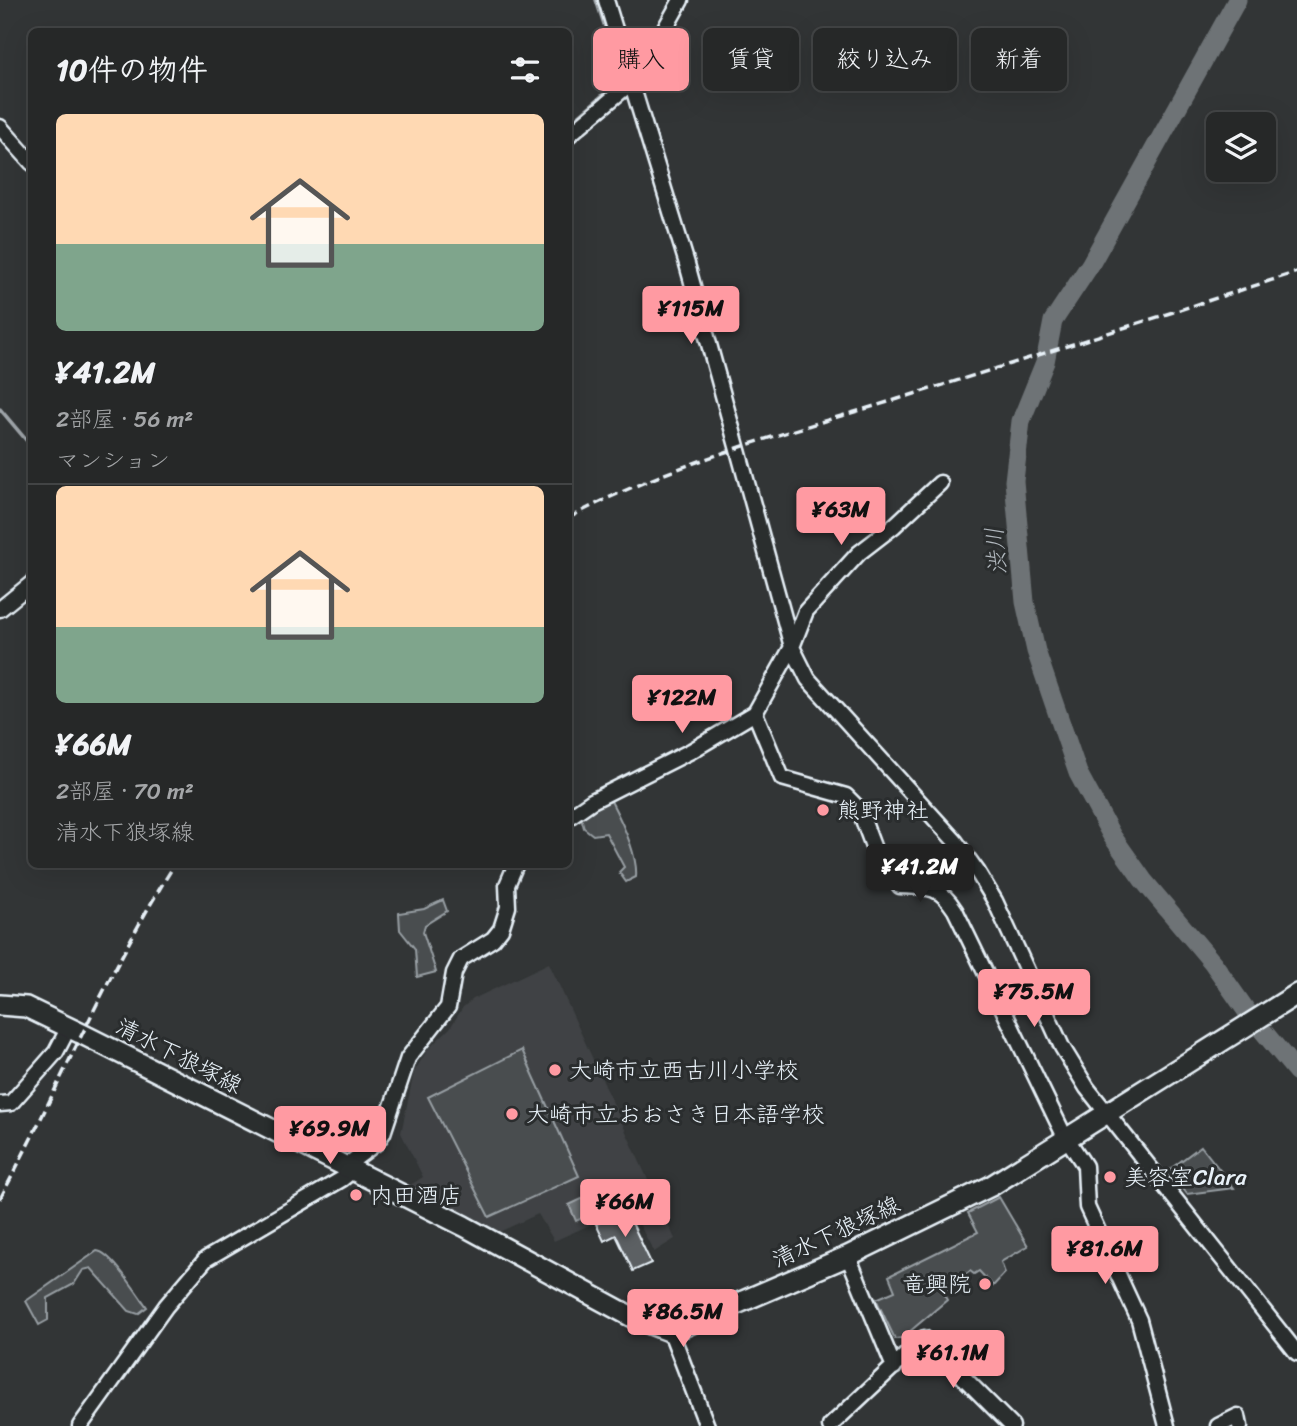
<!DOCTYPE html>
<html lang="ja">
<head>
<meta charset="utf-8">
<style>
	body { margin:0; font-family:Sriracha,"Klee One",sans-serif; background:#2e3030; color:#f1f3f6; height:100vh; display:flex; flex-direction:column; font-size:26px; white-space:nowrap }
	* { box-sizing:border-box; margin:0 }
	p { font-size:23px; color:#a4a6a8 }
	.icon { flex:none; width:38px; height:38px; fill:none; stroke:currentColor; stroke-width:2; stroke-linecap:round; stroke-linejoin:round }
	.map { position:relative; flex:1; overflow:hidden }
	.sheet { position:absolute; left:28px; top:28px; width:544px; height:840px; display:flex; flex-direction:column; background:#262828; border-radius:10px; box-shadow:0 7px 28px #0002,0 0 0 2px #424445 }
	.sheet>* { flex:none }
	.top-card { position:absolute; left:593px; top:28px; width:598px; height:63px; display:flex; gap:14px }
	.buttons { position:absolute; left:1206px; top:112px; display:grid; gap:14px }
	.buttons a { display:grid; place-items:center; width:70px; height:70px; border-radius:10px; background:#262828; box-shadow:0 7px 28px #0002,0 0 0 2px #424445; font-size:35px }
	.price { position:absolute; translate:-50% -60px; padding:0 16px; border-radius:7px; background:#ff9aa2; color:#111; font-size:23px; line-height:46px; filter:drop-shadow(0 2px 4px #0008) }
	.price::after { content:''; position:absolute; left:50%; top:42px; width:21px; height:16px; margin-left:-10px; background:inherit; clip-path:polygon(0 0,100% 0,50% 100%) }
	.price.on { background:#222; color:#fff }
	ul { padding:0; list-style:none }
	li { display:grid; align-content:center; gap:14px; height:371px; padding:0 28px }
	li+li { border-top:2px solid #424445 }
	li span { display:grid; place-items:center; height:217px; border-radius:10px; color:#555 }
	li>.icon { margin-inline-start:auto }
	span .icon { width:126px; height:126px; fill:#fffc; stroke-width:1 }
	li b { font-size:30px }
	h2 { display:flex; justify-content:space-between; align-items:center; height:84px; padding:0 28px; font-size:30px }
	.pill { padding:0 24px; border-radius:10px; background:#262828; box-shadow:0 7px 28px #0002,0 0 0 2px #424445; font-size:24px; line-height:63px }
	.pill.on { background:#ff9aa2; color:#111 }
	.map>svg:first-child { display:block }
	.built { fill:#3f4244 }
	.green { fill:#494d4f; stroke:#989fa4; stroke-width:2 }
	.water { fill:#6e7376; stroke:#9fa5aa; stroke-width:2 }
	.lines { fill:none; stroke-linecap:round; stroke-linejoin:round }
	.stream { stroke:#9fa5aa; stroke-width:3.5 }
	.river { stroke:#6e7376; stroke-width:19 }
	.building { fill:#5c6063; stroke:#e8f1f8; stroke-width:2 }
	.minor-casing { stroke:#e8f1f8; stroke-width:19 }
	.major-casing { stroke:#e8f1f8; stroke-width:24 }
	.minor { stroke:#2a2d2e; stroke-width:14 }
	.major { stroke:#2a2d2e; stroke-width:19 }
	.rail { stroke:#e8f1f8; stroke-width:3.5; stroke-dasharray:10 5; stroke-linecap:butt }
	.poi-dot { fill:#ff9aa2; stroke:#2a2d2e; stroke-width:2.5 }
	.labels { text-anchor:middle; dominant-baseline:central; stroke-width:6; stroke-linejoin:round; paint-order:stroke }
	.poi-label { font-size:23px; fill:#e8f1f8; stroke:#2a2d2e; text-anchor:start }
	.street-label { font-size:23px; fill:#e8f1f8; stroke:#2a2d2e }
	.water-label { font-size:24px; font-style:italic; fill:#b1b8be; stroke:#2a2d2e }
</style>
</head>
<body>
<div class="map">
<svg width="1297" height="1426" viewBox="0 0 1297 1426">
	<rect width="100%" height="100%" fill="#323536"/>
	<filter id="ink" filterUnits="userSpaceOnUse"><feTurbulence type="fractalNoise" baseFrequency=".0143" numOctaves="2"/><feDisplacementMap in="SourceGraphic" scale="14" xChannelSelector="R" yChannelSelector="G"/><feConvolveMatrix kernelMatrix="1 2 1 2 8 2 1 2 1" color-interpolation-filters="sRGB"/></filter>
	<g filter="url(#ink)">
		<path class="built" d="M549,963L675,1239L654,1252L630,1207L554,1241L538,1214L493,1235L404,1189L423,1177L401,1133L414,1072L428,1049L450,1028L463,1007L473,999Z"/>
		<path class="green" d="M611,801C621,820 638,856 636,877L626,882L619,872L624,867L606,833L593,835L584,828L581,817L594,806Z
			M443,900L447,911L425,925L423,932L436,972L417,977L415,949L400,930L399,913L424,909Z
			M522,1050L579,1176L489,1217L428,1097Z
			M1201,1146L1234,1188L1187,1194L1169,1170Z
			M999,1197L1028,1246L1001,1262L1005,1273L993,1286L979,1271L974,1274L970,1271L943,1293L947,1300L902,1338L895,1339L876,1299L895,1291L889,1276L978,1232L968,1213Z
			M97,1251C111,1252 137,1293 147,1307L138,1314L129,1311L91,1268L83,1270L74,1284L48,1298V1320L39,1325L26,1301Z"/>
		<path class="water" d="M603,1189L611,1205L576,1221L569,1205Z"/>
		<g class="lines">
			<path class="stream" d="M569,124L613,86L620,73L596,0
				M0,409L32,447"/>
			<path class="river" d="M1237,0L1090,265L1053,321L1045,362L1021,421L1014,481L1025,602L1036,651L1078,773L1112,836L1143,880L1213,963L1248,1013L1297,1072"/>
		</g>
		<path class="building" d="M626,1210L651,1263L633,1271L616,1235L604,1241L596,1224Z"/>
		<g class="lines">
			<defs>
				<path id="minor" d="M606,0L687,264L792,647L808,679L956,842L977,871L995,901L1062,1047L1087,1088L1297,1353
					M0,127L32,163
					M569,135L638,77L681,0
					M0,609L32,583
					M755,713L782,778L846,796L859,809L877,857L900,886C928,887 939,885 955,910L1062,1131L1085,1166L1087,1207L1139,1320L1167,1426
					M569,817L592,801L691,751L755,713L792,647L806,611L859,553L894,526L940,483
					M0,1104L11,1103L56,1052L68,1029
					M848,1256L894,1367
					M671,1332L707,1426
					M80,1426L166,1306L206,1259L342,1179L352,1171L351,1162L376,1143L383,1133L408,1058L448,1007L454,973L461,959L493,939L501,929L508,907L507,885L516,864
					M830,1426L924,1338L1012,1426
					M1218,1426L1238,1416L1240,1426"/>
				<path id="major" d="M0,1005L26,1007L82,1034L464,1226L632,1317L671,1332L848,1256L991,1186L1297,994"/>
			</defs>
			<use href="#minor" class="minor-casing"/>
			<use href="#major" class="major-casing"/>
			<use href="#minor" class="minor"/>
			<use href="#major" class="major"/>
			<path class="rail" d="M569,518C665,465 792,431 898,399C1031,358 1164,315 1297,272
				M0,1199C59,1088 107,971 175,864"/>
		</g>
	</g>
	<g class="poi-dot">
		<circle cx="823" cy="810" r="7"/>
		<circle cx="555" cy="1070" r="7"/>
		<circle cx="512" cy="1114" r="7"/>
		<circle cx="1110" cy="1177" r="7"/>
		<circle cx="356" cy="1195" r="7"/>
		<circle cx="985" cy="1284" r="7"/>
	</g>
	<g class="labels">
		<g class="poi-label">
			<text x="837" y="810">熊野神社</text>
			<text x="569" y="1070">大崎市立西古川小学校</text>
			<text x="526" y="1114">大崎市立おおさき日本語学校</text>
			<text x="1124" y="1177">美容室Clara</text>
			<text x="370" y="1195">内田酒店</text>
			<text x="971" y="1284" text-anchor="end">竜興院</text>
		</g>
		<g class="street-label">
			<text transform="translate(179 1056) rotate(27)">清水下狼塚線</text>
			<text transform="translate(836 1232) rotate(-25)">清水下狼塚線</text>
		</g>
		<g class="water-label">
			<text transform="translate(996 551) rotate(-95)">渋川</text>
		</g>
	</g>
</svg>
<div class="buttons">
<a><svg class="icon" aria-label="layers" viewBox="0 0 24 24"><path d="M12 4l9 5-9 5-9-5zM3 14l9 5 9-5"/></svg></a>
</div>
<b class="price" style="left:691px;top:346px">¥115M</b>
<b class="price" style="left:841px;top:547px">¥63M</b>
<b class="price" style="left:682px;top:735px">¥122M</b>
<b class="price on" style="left:920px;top:904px">¥41.2M</b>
<b class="price" style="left:1034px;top:1029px">¥75.5M</b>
<b class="price" style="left:330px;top:1166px">¥69.9M</b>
<b class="price" style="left:625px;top:1239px">¥66M</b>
<b class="price" style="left:1105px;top:1286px">¥81.6M</b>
<b class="price" style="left:683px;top:1349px">¥86.5M</b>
<b class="price" style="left:953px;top:1390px">¥61.1M</b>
<div class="top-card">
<a class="pill on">購入</a>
<a class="pill">賃貸</a>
<a class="pill">絞り込み</a>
<a class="pill">新着</a>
</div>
<section class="sheet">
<h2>10件の物件<svg class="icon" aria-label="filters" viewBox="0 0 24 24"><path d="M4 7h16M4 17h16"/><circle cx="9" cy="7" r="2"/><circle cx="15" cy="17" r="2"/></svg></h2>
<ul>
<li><span style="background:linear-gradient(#ffd9b3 60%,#7fa58c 0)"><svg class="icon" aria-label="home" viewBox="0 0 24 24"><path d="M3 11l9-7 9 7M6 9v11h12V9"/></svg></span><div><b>¥41.2M</b><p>2部屋 · 56 m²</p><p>マンション</p></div></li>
<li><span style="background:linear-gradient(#ffd9b3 65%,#7fa58c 0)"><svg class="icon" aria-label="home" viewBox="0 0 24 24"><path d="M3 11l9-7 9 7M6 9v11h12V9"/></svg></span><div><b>¥66M</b><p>2部屋 · 70 m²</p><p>清水下狼塚線</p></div></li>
</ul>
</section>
</div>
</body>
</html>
